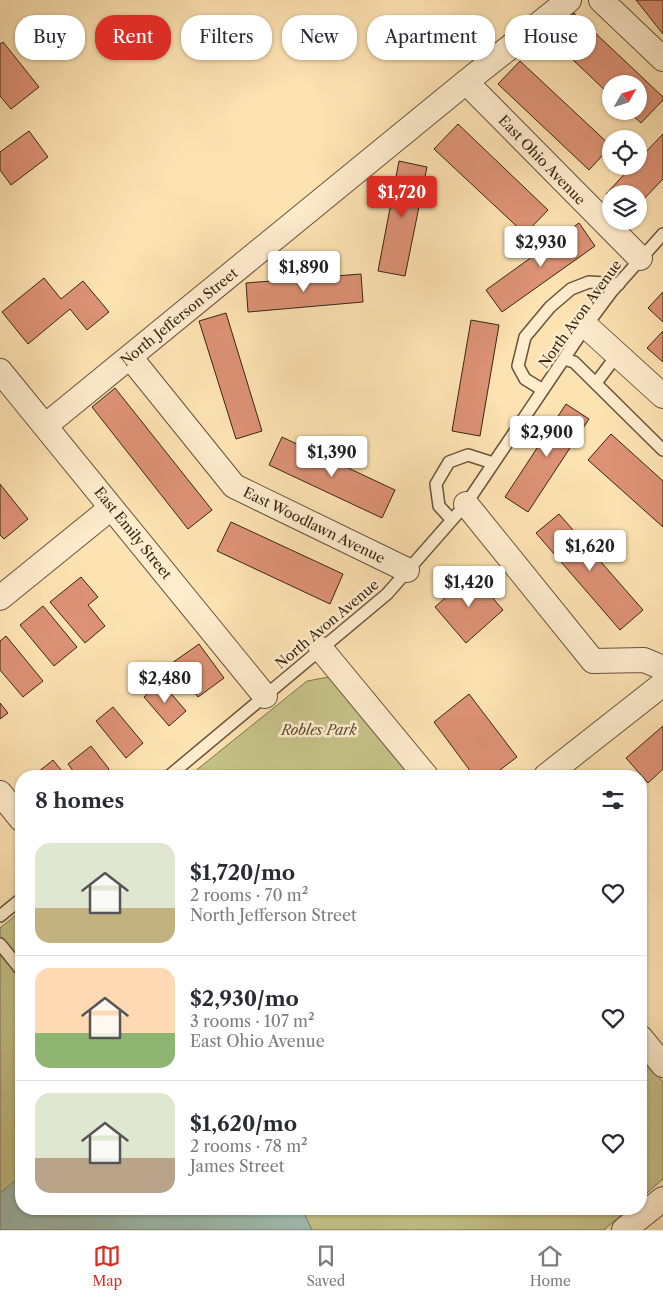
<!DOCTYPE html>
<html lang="en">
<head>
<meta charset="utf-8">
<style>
	body { margin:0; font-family:"Libre Caslon Text",serif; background:#f2f2f3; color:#2b2b33; height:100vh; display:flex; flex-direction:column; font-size:19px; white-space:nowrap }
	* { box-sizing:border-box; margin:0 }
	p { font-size:16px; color:#7c7c81 }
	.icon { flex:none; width:28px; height:28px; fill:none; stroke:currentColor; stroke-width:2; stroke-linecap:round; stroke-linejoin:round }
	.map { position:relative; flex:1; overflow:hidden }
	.side { position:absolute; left:15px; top:770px; width:632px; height:445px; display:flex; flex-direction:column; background:#fff; border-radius:20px; box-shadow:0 1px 4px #0004 }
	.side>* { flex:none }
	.hud { position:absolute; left:15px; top:15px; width:634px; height:45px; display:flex; gap:10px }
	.needle { width:32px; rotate:51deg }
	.tools { position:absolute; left:602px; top:75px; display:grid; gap:10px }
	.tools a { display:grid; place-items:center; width:45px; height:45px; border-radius:50%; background:#fff; box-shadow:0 1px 4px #0004; font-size:25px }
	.price { position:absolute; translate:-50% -42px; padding:0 11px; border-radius:5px; background:#fff; color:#222; font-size:16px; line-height:32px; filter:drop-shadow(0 1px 2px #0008) }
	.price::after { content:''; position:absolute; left:50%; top:30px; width:15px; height:11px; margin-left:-8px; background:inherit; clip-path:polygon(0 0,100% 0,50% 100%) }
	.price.selected { background:#d93025; color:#fff }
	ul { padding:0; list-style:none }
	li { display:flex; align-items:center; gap:15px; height:125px; padding:0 20px }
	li+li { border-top:1px solid #e1e1e2 }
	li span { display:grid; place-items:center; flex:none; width:140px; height:100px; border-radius:15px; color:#555 }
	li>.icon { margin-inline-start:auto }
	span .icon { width:60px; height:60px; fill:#fffc; stroke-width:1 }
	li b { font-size:21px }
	h2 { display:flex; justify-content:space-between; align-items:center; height:60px; padding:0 20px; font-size:21px }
	.chip { padding:0 18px; border-radius:20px; background:#fff; box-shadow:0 1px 4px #0004; font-size:18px; line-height:45px }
	.chip.selected { background:#d93025; color:#fff }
	.dock { display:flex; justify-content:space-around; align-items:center; height:70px; border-top:1px solid #e1e1e2; background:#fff; font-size:14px; color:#7c7c81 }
	.dock a { display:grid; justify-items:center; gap:2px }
	.dock .selected { color:#d93025 }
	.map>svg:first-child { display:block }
	.green { fill:#c5c288; stroke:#7e744e }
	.water { fill:#9fbdb0; stroke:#758072 }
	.building { fill:#dd9275; stroke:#372514 }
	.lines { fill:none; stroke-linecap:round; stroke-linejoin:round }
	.lane-casing { stroke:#68543c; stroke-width:14 }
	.street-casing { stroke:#68543c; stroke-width:26 }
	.lane { stroke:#feeccd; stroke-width:11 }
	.street { stroke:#feeccd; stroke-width:24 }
	.labels { text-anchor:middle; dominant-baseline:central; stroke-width:5; stroke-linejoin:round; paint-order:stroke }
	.street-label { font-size:14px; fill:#372514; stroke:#feeccd }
	.park-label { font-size:14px; font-style:italic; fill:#5a4c31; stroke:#feeccd }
</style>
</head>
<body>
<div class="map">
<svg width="663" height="1230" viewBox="0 0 663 1230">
	<rect width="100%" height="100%" fill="#fde2b2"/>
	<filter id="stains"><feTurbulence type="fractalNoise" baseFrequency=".004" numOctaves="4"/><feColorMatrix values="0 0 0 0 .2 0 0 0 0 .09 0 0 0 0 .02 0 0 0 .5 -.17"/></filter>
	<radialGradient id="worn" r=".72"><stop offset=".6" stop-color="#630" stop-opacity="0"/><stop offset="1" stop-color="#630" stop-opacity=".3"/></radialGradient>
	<path class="green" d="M334,676L415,776H189L307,681Z
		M21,911V1209H628L604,1230H0V928Z
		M641,1055L663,1082V1179L641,1198Z"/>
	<path class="water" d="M21,1176V1209H302L312,1230H0V1193Z"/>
	<path class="building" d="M636,0H663V34Z
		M574,13L663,97V100L641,123L628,111H639V84H611V96L550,38Z
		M3,42L39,87L11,109L0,96V44Z
		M520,61L611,146L589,170L498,84Z
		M458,124L548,210L525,234L434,149Z
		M29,131L48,157L11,185L0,170V152Z
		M663,134V179L639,204V194H611V199L606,194L632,166H639V159Z
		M399,161L427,167L405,276L378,271Z
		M579,223L595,246L502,312L486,290Z
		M361,274L363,302L248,312L246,283Z
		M44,278L61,299L83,281L109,312L87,330L70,309L28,344L2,312Z
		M663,292V322L648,308Z
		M226,313L262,431L236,439L199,321Z
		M471,320L499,325L480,436L452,431Z
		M663,331V362L647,348Z
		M115,388L212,510L188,529L92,407Z
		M566,404L589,419L528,512L505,497Z
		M611,434L663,481V527L588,460Z
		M282,437L395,490L382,518L269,465Z
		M0,484L28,519L4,539L0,535Z
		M559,514L643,610L620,630L536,533Z
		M231,522L343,574L330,604L217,551Z
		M472,574L503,610L466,643L435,607Z
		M81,577L98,597L88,605L105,626L85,643L50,602Z
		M43,606L77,647L54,666L20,625Z
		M6,636L43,681L23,697L0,670V641Z
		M199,644L224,678L198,697L172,663Z
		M161,682L186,711L169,726L144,697Z
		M469,694L517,757L492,776H474L434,722Z
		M0,703L8,713L0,719Z
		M113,707L143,743L126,758L96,721Z
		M663,726V769L648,783L626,758Z
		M91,746L109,769L100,776H77L68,764Z
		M53,760L66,776H33Z"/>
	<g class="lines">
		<defs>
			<path id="lane" d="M564,359L574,362L663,450
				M596,383L617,355
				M543,390L525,379L518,366L525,337L550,307L571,289L589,282L619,284
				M451,519L439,506L436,484L449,462L468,455L493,463
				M169,776L387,594L466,504L586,326L612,291L663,234
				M0,916L21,899
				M0,944L21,970"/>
			<path id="street" d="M601,0L663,59
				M466,82L640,258
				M586,326L663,396
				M130,357L234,486L407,570
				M0,371L265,696
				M45,426L466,82L569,0
				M466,504L593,661L644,660L663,668
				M0,598L111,508
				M321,649L426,776
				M546,776L663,684
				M0,793L21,819
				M641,1038L663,1065
				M624,1230L663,1199"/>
		</defs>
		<use href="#lane" class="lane-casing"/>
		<use href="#street" class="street-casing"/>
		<use href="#lane" class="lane"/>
		<use href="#street" class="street"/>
	</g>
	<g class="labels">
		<g class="street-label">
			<text transform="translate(542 160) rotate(46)">East Ohio Avenue</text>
			<text transform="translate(580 314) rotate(-54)">North Avon Avenue</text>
			<text transform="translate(179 317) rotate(-39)">North Jefferson Street</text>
			<text transform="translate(314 525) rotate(26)">East Woodlawn Avenue</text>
			<text transform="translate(133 533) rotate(51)">East Emily Street</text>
			<text transform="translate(327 624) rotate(-40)">North Avon Avenue</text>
		</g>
		<g class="park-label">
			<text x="319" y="730">Robles Park</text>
		</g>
	</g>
	<rect width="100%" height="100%" filter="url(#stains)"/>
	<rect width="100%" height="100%" fill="url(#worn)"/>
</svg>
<div class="tools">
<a><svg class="needle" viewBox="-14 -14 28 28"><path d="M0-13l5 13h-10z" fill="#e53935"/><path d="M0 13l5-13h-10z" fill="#7c7c81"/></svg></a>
<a><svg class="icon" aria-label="locate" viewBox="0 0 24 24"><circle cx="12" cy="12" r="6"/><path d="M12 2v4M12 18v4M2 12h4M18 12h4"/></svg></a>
<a><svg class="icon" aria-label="layers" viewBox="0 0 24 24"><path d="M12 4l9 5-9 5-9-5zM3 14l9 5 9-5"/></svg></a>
</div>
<b class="price selected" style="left:402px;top:218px">$1,720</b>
<b class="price" style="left:541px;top:268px">$2,930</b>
<b class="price" style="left:304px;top:293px">$1,890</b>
<b class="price" style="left:547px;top:458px">$2,900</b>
<b class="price" style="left:332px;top:478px">$1,390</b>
<b class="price" style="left:590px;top:572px">$1,620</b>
<b class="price" style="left:469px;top:608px">$1,420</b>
<b class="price" style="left:165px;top:704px">$2,480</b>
<div class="hud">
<a class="chip">Buy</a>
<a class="chip selected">Rent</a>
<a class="chip">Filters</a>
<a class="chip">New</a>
<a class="chip">Apartment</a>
<a class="chip">House</a>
</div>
<section class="side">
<h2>8 homes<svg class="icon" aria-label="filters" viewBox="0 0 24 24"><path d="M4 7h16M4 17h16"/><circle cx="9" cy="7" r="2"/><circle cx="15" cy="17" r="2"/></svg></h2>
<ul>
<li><span style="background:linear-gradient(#dfe7d0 65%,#c2b280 0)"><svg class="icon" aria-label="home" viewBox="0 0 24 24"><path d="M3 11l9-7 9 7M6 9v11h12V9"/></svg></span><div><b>$1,720/mo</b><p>2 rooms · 70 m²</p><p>North Jefferson Street</p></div><svg class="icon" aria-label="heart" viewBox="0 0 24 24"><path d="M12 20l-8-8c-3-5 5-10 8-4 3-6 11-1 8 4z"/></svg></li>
<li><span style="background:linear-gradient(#ffd9b3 65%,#8fb573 0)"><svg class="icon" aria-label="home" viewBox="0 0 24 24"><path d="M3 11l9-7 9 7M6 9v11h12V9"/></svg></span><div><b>$2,930/mo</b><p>3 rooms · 107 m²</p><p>East Ohio Avenue</p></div><svg class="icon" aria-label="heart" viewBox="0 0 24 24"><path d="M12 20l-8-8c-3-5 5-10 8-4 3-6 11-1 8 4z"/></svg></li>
<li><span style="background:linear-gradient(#dfe7d0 65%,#b9a48a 0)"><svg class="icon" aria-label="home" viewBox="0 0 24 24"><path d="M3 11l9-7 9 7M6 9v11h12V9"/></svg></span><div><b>$1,620/mo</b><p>2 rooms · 78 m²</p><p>James Street</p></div><svg class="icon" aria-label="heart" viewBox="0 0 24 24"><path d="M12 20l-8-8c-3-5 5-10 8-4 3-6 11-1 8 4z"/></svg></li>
</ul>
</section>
</div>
<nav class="dock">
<a class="selected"><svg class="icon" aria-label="map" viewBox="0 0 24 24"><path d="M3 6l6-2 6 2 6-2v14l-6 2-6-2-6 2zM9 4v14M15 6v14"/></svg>Map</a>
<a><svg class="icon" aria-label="saved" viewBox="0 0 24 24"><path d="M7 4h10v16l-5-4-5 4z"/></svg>Saved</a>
<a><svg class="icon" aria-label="home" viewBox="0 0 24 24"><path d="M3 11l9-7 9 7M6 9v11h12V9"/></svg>Home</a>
</nav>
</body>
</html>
